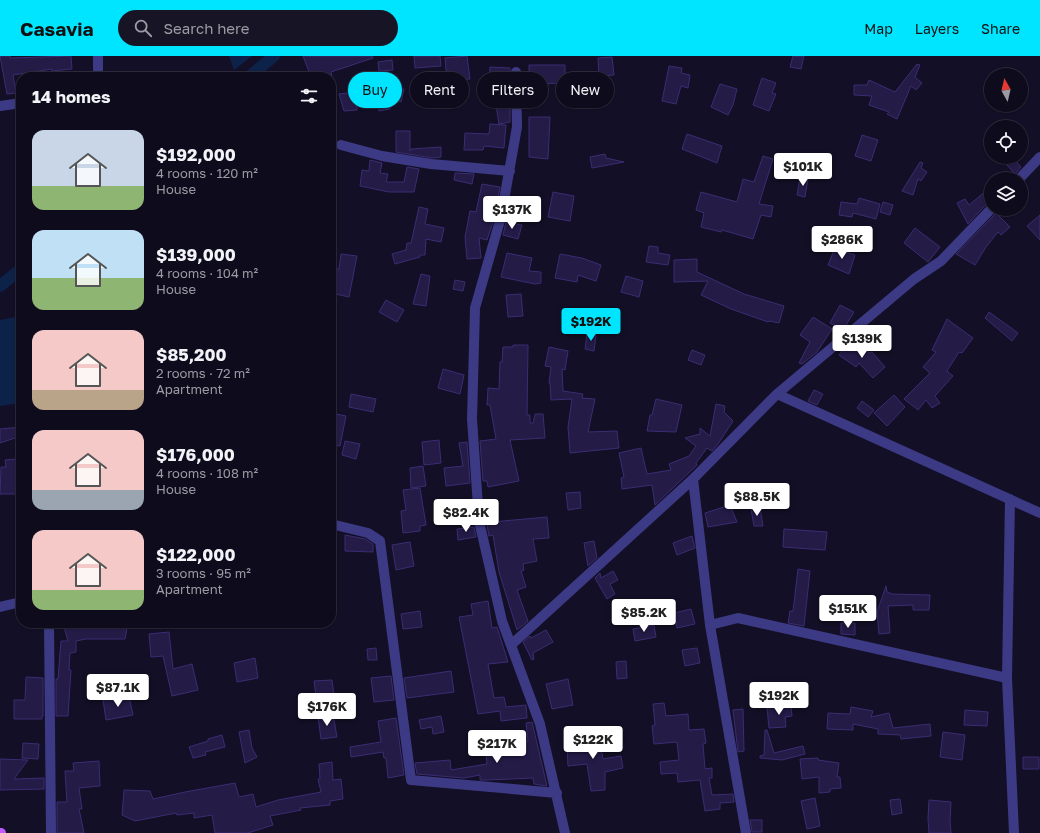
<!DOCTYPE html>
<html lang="en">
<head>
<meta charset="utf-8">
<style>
	body { margin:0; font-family:"Golos Text",sans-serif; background:#171425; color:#f1f3f6; height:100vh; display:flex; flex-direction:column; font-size:15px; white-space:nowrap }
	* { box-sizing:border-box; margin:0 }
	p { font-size:13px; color:#9b9ba3 }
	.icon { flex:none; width:22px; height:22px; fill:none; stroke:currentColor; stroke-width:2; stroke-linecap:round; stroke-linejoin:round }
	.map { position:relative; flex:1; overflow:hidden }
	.drawer { position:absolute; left:16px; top:16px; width:320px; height:556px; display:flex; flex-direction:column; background:#0e0b1c; border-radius:16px; box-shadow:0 1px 3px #0004,0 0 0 1px #2e2b3b }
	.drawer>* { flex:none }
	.guide { position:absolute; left:348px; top:16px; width:380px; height:36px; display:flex; gap:8px }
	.needle { width:26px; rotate:352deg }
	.controls { position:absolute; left:984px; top:12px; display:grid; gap:8px }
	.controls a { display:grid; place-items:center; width:44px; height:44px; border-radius:50%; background:#0e0b1c; box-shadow:0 1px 3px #0004,0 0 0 1px #2e2b3b; font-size:20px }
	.price { position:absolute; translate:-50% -34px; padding:0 9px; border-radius:4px; background:#fff; color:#222; font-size:13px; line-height:26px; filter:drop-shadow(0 1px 2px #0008) }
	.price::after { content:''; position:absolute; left:50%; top:24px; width:12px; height:9px; margin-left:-6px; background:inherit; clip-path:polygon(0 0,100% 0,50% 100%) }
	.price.on { background:#00e5ff; color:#111 }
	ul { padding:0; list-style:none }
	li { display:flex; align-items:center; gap:12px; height:100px; padding:0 16px }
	li span { display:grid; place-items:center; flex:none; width:112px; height:80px; border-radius:12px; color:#555 }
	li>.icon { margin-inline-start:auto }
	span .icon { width:48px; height:48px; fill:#fffc; stroke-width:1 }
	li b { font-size:17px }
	h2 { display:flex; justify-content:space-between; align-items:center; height:48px; padding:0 16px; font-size:17px }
	.tag { padding:0 14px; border-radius:18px; background:#0e0b1c; box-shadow:0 1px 3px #0004,0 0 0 1px #2e2b3b; font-size:14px; line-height:36px }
	.tag.on { background:#00e5ff; color:#111 }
	header { display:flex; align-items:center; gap:24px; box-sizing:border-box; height:56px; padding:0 20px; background:#00e5ff; color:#111 }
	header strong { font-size:19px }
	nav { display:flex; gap:22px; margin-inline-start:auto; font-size:14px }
	.search { width:280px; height:36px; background:#171425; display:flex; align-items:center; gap:10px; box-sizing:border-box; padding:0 14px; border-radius:22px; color:#9b9ba3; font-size:15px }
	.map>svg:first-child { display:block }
	.water { fill:#0c2248 }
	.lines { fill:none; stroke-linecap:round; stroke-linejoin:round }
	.canal { stroke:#0c2248; stroke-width:12 }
	.building { fill:#241b47; stroke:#3b2d73 }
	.minor { stroke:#3d3a85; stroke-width:10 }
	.major { stroke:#c25bff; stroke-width:10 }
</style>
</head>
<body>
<header>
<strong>Casavia</strong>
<div class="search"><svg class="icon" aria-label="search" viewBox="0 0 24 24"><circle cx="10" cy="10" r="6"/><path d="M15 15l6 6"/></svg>Search here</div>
<nav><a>Map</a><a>Layers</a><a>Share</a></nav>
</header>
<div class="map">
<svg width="1040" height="777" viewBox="0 0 1040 777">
	<rect width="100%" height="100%" fill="#130f26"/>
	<path class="water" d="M229,0H252L234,14Z
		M21,260V347L0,350V264Z"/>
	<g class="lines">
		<path class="canal" d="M249,21L274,0
			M0,230L21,213"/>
	</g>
	<path class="building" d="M0,0H10V2L71,0L72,13L52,15V13L13,19L16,37L7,38Z
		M303,0H372L373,2L331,16L332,21H311Z
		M414,0H440L441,10L415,12Z
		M467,0L470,23L447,25L445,2Z
		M793,0H804L801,13L790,11Z
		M612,1L614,19L599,20L598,2Z
		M392,4L393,14L379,15L378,6Z
		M917,8L920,9L915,21L922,27L916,34L911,30L897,63L887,58L889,56L869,49L872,40L854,39V29H867L869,24L895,36Z
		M529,9H565V27L529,28Z
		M669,10L682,12L681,17L690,19L688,32L681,30L676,48L662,45Z
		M490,11L510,12L508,44H510V66L499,68L494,37L488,38Z
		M762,22L776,27L772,37L776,38L769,55L753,49Z
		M380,28L404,33L401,46L389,44L390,53L379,55L377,42L356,44L357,54L344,55L339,38L379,33Z
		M720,28L737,33L733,49L728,59L711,51Z
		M529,61H550L548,103L529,101Z
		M490,68L506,69L504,92L484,90L483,94H464L465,77L489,78Z
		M396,75H410V95L411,93L441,91V101L432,102L396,96Z
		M687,78L722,90L717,107L682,93Z
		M862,79L878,84L871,105L855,100Z
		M605,98L606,102L624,106L592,112L590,101Z
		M763,100L773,103L759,148L773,150L771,161L761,159L753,183L722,174L721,176L701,171L704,157L696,154L701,136L737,146L743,123L754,126Z
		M1013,102L1021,111L1015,118L1006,108Z
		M370,104L382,107L380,117L388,118L386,126H404L407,111L419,113L414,136H389L360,130L362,114L369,115Z
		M920,106L923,107L921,112L927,116L921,125L918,123L913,139L902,135Z
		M455,117L474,118L472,128L454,124Z
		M800,122L808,123L805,141L797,139Z
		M482,128L500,131L495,160L487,184L479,182L481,202L467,203L465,181L470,155L476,156Z
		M991,131V143L968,168L957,147L965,143L969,149Z
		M553,136L574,140L570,165L548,161Z
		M859,142L880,148L876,163L853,157L852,161L839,159L841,146L857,148Z
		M883,146L893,149L890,159L880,156Z
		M419,151L428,153L425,168L444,172L441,186L426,183L425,199H420V201L395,208L392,198L406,194L407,187H411Z
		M996,157L1010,171L1001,179L998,176L986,191L975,209L956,198Z
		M1040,159V184L1027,170Z
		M506,166L522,169L518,183L503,179Z
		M915,172L940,191L928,206L904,187Z
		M836,189L846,193L845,196L855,199L849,218L828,209Z
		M649,190L658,191V197L670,199L668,209L646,206Z
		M507,197L532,202L529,215L541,216V227L535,228L501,221Z
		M341,198L357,200L349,241L331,237L332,212L339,213Z
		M560,198L582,202L601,209L596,225L578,219L577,226L555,222Z
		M697,203V216L744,238L784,250L779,267L769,265L768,266L731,253L701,239L708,225L674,226V204Z
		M421,218L430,220L426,250L413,248Z
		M626,220L643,225L639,241L621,236Z
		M455,224L465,226L463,235L453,233Z
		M521,238L523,260L508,261L506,239Z
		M386,244L404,254L397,266L379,256Z
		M840,249L854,256L843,274L830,267Z
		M989,256L1018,277L1012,285L985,262Z
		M813,261L832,273L817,296L802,308L799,307L810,286L800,279Z
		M947,263L973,282L962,297L959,296L947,315L953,320L935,340L940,347L932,352L926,344L918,354L904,343L930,317L923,311L936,296L932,294Z
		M587,278L596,279L594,295L585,293Z
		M851,284L870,297L872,296L885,311L873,322L859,307L856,311L839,299Z
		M513,289H528L527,359H530V367H533L535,358H543L545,382L510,384L519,425L488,431L487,425H483L480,385L496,383L490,349H487L488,332L499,333L500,306H502L503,291H513Z
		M549,291L568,295L565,314L562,313L563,335L583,338L582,342L595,343L588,376L617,375L619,392L570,397L568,371L572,343L551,344L550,327H549L551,311L545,310Z
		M692,294L705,299L701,309L688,304Z
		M443,313L464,319L460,338L438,332Z
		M814,334L823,338L817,349L808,345Z
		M351,338L376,343L373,356L349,351Z
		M894,339L905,351L887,370L874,357Z
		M656,343L682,349L676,376L647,375L650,359H652Z
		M862,345L874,354L868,361L857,352Z
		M716,348L725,350L724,356L733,365L718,388L712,395L707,392L696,407L697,409L655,449L652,429L622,433L621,422L624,421L619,397L641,392L647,418L671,414L669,408L689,400L696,390L685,382L700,378V372L710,380Z
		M331,357L346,360L340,390L331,388Z
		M21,371V380L0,387V373Z
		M439,384L441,407L424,409L422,386Z
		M345,385L360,388L356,403L342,399Z
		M467,386L470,427L446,430L444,412L463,410L459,387Z
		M17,403V411H20L19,438H0L1,411H6L5,404Z
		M423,410L426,430L411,432L410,412Z
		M420,432L426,469L420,470V475L403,477L401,455L406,454L403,434Z
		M580,436L581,452L568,454L566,437Z
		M730,449L737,466L708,471L705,457Z
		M760,451L763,470H754L751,453Z
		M547,461L549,482L533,483L537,505L523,508L524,514L521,515L526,531L517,534L528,565L517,574L499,516L493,479L489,480L487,469L492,468V466Z
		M474,471L476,481L458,484L457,473Z
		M784,473L827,476L825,494L783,491Z
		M345,479L365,483L373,488V496L345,495Z
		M692,480L695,492L677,499L673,487Z
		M594,485L597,502L588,510L584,487Z
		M410,486L414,510L396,514L392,489Z
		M798,513L810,515L804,570L788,567L790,555H793Z
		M613,515L618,524L610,528L615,538L607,543L595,522L600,517L601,522Z
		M886,530L887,536L892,538L930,539L929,554H913V549L888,550L890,577L879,578L877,556Z
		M488,545L492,572L497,571L508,606L488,608L494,642L504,641L506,651L526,649L527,662L501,665L500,655L478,658L459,561L473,559L471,548Z
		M691,553L695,568L677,572L674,557Z
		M420,555L422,571L403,573L401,558Z
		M63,567H128L125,583H86L76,585V596L70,597L69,614H71L68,660H56V623H58L61,585H68Z
		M841,567H855V579L841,578Z
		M654,569L656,581L635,585L633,573Z
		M546,574L553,586L533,597L534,603L532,604L523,586L530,580L531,582Z
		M169,576L173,613L192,608L198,634L172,640L163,600L151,601L149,578Z
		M376,592L377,604H368L367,593Z
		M697,592L700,607L685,610L682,594Z
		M255,602L258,622L237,626L234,607Z
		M626,605L627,622L617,623L616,606Z
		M451,615L454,636L407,642L404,622Z
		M391,620L394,644L374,646L371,622Z
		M26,621L43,622V660H42V663H14V644H25Z
		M568,623L573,649L552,653L546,628Z
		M332,624L334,640L349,638L350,648L326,650L324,640H316L314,625Z
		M765,632L766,648L755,649L754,633Z
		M129,640L133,659L106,664L103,644Z
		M664,647L666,660L688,658L689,674L704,673L706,687L703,688L705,713L712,712V722H709L712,739L733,738L734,746L720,747V753L705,755L700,724L678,726L677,717L661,718L660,706L679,704L677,686L654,688L652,670L655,669L653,648Z
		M791,649L792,660L785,661L786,671L769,672L767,651Z
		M851,651L873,655L871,661L889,657L893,672L930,668L931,680L901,683L900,679L878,678V673L853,668V674L827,673L828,657L850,658Z
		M743,653L744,695L738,696L733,654Z
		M965,654L988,656L987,670L964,669Z
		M333,658L337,681L321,683L318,661Z
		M441,660L444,676L433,678L432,671L421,673L419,664Z
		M396,662L404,719L388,722L386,702H384L383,696L351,701L350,691L381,686L378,665Z
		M532,666L547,730L534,728L533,722L487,724H480V719L464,722L417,718L415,707L450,704L451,714L487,708L486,697L516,692L515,687L528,685L526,667Z
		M249,674L252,692L257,701L245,707L239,676Z
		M765,674H767L774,697L803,690L805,698L782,704L760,702V700L764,699Z
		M598,675L603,703L621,700L623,712L605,716V734L591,735L587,708L568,710L567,689L588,687L586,677Z
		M943,676L965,679L962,704L940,701Z
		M222,679L225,691L205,696L206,699L193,702L189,691L208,685V683Z
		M23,687L39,688L38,703L22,702Z
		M1023,701H1039V713H1023Z
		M818,702V704L839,707L837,721H840L841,732L830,733V736L819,737V721L802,723L800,703Z
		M0,703L28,704L14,723L44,722V733L0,734Z
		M99,705L100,730L79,732L82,753H79L84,777H57V746H67L65,715H74L73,707Z
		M332,706L333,724L341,723L343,743L330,745V749L300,752L301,754L270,760L273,769L248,777H215L212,759L194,762V757L177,759L176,757L135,765L122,759L124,734L150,735L153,743L185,736L235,727L239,741L253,738L256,751L278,744L321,736L318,723H320L319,708Z
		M815,742L820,770L807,773L801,745Z
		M900,743L902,757L892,759L890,744Z
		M929,744L951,746L950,766L951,777H929L928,763Z
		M750,764H762V776H752Z"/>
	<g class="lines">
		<path class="minor" d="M98,0V21
			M516,16L517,71L501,161L475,252L472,363L479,465L502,565L540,668L565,777
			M0,50L21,47
			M341,89L382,100L431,108L510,115
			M1019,123L1040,101
			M777,338L914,223L941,205L991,153
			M693,423L710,569L746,777
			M1010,443L1007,622L1014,777
			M331,468L368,477L380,485L411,724L557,737
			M0,551L21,546
			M49,567L51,777
			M710,569L738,562L1007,622
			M511,589L693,423L777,338L1040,457"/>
		<path class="major" d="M0,777H1"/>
	</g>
</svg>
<div class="controls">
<a><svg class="needle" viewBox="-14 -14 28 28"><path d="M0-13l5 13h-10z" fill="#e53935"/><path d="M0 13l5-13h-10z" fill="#9b9ba3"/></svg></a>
<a><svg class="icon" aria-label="locate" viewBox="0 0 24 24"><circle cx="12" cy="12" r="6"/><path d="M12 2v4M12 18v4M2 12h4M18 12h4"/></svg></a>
<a><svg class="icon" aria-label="layers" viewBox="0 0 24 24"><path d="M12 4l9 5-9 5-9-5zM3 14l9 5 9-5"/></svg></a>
</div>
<b class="price" style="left:803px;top:131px">$101K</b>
<b class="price" style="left:512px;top:174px">$137K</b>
<b class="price" style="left:842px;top:204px">$286K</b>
<b class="price on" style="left:591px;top:286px">$192K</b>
<b class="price" style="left:862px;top:303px">$139K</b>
<b class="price" style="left:757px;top:461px">$88.5K</b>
<b class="price" style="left:466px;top:477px">$82.4K</b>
<b class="price" style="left:848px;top:573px">$151K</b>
<b class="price" style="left:644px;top:577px">$85.2K</b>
<b class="price" style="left:118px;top:652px">$87.1K</b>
<b class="price" style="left:779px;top:660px">$192K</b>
<b class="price" style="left:327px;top:671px">$176K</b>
<b class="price" style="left:593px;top:704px">$122K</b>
<b class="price" style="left:497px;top:708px">$217K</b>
<div class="guide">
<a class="tag on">Buy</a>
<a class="tag">Rent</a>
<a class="tag">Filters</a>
<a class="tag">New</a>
</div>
<section class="drawer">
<h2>14 homes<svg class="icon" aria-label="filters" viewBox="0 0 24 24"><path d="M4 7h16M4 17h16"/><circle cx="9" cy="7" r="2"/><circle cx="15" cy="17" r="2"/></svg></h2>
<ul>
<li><span style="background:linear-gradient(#c9d6e8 70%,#8fb573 0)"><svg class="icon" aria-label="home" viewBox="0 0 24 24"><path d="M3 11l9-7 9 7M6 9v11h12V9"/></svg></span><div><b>$192,000</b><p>4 rooms · 120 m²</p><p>House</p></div></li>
<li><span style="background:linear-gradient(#bfe0f5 60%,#8fb573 0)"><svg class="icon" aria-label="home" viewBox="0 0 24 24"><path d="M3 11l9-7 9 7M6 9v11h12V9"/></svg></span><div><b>$139,000</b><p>4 rooms · 104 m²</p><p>House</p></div></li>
<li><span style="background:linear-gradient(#f6c9c9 75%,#b9a48a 0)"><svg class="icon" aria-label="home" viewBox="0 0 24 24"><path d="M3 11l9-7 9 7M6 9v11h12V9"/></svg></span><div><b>$85,200</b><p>2 rooms · 72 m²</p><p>Apartment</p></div></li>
<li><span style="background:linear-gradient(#f6c9c9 75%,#9aa5b1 0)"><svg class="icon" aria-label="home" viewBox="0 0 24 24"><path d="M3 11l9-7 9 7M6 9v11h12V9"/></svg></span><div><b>$176,000</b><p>4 rooms · 108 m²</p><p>House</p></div></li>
<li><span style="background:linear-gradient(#f6c9c9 75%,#8fb573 0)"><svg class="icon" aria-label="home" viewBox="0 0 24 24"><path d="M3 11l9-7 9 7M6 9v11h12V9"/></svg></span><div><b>$122,000</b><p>3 rooms · 95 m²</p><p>Apartment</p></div></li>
</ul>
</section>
</div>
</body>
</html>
